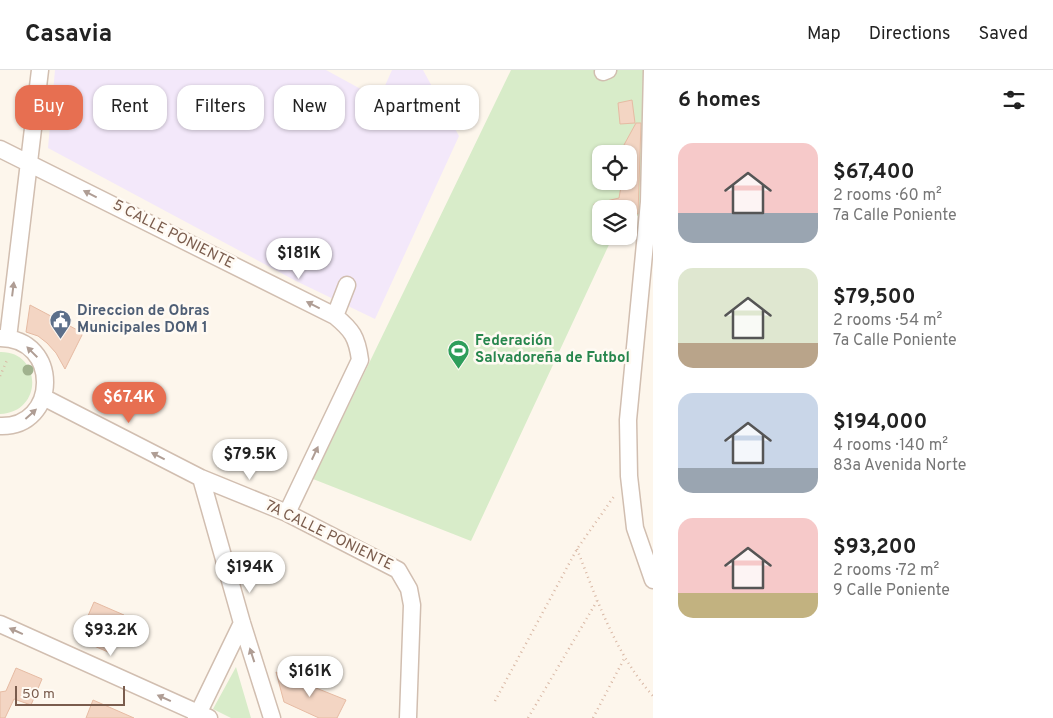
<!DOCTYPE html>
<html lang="en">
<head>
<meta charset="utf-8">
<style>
	body { margin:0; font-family:Overpass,sans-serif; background:#f2f2f2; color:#222; height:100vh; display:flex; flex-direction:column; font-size:19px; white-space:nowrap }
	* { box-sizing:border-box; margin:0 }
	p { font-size:16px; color:#767676 }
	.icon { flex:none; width:28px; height:28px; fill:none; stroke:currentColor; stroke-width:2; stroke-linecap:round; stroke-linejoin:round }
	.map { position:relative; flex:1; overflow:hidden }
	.side { display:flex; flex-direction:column; background:#fff; width:400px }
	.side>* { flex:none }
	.guide { position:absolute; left:15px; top:15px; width:475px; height:45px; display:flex; gap:10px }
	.tools { position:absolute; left:592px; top:75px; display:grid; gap:10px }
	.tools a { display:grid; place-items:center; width:45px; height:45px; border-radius:10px; background:#fff; box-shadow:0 1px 4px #0004; font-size:25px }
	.scale { position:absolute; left:15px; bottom:12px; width:110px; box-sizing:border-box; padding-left:5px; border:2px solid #7a5c4d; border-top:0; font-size:14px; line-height:18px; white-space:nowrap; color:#7a5c4d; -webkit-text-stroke:4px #fffaf3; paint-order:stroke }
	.price { position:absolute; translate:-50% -42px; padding:0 11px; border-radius:18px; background:#fff; color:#222; font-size:16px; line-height:32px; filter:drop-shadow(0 1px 2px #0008) }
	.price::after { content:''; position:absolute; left:50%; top:30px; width:15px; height:11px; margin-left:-8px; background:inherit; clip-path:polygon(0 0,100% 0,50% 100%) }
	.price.current { background:#e76f51; color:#fff }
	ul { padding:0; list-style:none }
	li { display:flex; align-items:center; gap:15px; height:125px; padding:0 25px }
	li span { display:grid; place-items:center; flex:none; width:140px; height:100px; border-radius:15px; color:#555 }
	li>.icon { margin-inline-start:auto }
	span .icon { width:60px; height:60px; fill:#fffc; stroke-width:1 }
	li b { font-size:21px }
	h2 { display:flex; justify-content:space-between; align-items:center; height:60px; padding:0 25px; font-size:21px }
	.chip { padding:0 18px; border-radius:15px; background:#fff; box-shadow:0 1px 4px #0004; font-size:18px; line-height:45px }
	.chip.current { background:#e76f51; color:#fff }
	header { display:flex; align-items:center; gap:30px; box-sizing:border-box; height:70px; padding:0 25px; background:#fff; border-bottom:1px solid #e0e0e0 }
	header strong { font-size:24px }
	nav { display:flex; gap:28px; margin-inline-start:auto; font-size:18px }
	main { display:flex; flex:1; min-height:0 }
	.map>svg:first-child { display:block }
	.education { fill:#f3e8fa }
	.green { fill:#d8ecc9; fill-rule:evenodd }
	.building { fill:#f3d5c3; stroke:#e6bba3 }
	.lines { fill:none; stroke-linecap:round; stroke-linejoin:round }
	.minor-casing { stroke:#d1beb0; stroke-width:19 }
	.path { stroke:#d9b8a5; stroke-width:2.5; stroke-dasharray:1 4; stroke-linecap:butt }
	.minor { stroke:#fff; stroke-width:16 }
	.tree { fill:#a0b28e }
	.oneway { fill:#af9d94 }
	.labels { text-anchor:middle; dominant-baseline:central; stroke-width:5; stroke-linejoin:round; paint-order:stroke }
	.street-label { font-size:15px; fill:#7a5c4d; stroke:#fffaf3 }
	.service-label { font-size:15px; font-weight:bold; fill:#4e5e75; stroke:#fffaf3; text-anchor:start }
	.leisure-label { font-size:15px; font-weight:bold; fill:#27864d; stroke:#fffaf3; text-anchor:start }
</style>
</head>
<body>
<header>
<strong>Casavia</strong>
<nav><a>Map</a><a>Directions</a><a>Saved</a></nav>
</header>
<main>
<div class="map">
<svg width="653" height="648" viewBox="0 0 653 648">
	<rect width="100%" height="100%" fill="#fdf6ec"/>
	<path class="education" d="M55,0H326L379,29L392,0H423L459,66L375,249L296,211L48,78Z"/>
	<path class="green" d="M511,0H647L640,144L629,152V139H601V166H613L471,471L313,409ZM601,84H629V111H601Z
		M0,282C42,281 44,342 0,344Z
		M236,597L251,648H231L213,639Z"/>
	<path class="building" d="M632,30L635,53L620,54L618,33Z
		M636,53H641L638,144L629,142V139H595L594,134L619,128L622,111H629V84H619Z
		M30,235L83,263L65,299L56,283L47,273L38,266L26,262Z
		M94,532L124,545L108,582L78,569Z
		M16,598L42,609L31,635L14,629L5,648H0V622L6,621Z
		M276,602L346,630L337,648H319L284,632Z
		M93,630L134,648H86Z"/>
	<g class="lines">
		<defs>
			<path id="minor" d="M652,0L649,132L628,350L629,406L635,458L653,510
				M603,2L608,0
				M0,79L335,246C352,260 357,267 360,290L287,443
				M335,246L347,215
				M0,268C61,268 59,358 0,356
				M8,268L40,0
				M43,327L201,408L287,443L398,500L409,519L412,535L408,648
				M201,408L242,553L272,648
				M0,554L209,648
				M196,648L242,553"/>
		</defs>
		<use href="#minor" class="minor-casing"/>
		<path class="path" d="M0,306L8,288
			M577,479C597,530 616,585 653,626
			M495,631L577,479L615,425
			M528,648L597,531
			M593,648L625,587"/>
		<use href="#minor" class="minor"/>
	</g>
	<circle class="tree" cx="28" cy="300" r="5.5"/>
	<defs><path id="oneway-solid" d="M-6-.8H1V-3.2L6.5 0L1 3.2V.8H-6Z" transform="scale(1.25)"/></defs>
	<g class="oneway">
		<use href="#oneway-solid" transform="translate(90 124) rotate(-153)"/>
		<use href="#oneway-solid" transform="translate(13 219) rotate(-83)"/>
		<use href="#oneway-solid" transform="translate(313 235) rotate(-153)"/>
		<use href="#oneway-solid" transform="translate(32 282) rotate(-135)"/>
		<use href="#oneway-solid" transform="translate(31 344) rotate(-42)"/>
		<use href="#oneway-solid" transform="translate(315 383) rotate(-65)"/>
		<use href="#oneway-solid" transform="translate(158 386) rotate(-153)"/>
		<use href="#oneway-solid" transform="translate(16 561) rotate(-156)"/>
		<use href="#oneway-solid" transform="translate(252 585) rotate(-108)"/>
		<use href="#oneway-solid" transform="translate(164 628) rotate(-156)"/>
	</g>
	<defs>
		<symbol id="civic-pin" viewBox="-11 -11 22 30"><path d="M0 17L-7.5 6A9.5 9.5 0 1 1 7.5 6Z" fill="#5c6f8a" stroke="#fffaf3"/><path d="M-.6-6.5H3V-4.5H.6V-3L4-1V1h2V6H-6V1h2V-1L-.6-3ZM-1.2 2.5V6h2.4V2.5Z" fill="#fff"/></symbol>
		<symbol id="stadium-pin" viewBox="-11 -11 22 30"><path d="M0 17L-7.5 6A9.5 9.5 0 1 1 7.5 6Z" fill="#2e9e5b" stroke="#fffaf3"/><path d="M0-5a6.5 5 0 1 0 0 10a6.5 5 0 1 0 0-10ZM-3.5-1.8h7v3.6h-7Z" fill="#fff"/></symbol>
	</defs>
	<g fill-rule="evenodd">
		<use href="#civic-pin" x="48" y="238" width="25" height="34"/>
		<use href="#stadium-pin" x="446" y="268" width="25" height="34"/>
	</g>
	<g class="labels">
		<g class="street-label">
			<text transform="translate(173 165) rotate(27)">5 CALLE PONIENTE</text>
			<text transform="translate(329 466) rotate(26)">7A CALLE PONIENTE</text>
		</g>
		<g class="service-label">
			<text x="77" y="241">Direccion de Obras<tspan x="77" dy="17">Municipales DOM 1</tspan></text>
		</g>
		<g class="leisure-label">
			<text x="475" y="271">Federación<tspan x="475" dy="17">Salvadoreña de Futbol</tspan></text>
		</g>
	</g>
</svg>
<div class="tools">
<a><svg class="icon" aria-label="locate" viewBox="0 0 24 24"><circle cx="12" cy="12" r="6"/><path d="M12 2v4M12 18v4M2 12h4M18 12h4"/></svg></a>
<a><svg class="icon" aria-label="layers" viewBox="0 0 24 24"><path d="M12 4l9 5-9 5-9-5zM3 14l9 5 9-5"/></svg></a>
</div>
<div class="scale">50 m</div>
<b class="price" style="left:299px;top:210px">$181K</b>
<b class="price current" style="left:129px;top:354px">$67.4K</b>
<b class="price" style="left:250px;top:411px">$79.5K</b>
<b class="price" style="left:250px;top:524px">$194K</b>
<b class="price" style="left:111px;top:587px">$93.2K</b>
<b class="price" style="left:310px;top:628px">$161K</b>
<div class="guide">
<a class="chip current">Buy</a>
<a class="chip">Rent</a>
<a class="chip">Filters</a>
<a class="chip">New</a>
<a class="chip">Apartment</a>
</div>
</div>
<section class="side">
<h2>6 homes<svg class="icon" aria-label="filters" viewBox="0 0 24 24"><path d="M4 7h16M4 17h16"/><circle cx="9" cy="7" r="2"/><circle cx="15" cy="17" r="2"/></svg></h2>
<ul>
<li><span style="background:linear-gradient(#f6c9c9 70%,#9aa5b1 0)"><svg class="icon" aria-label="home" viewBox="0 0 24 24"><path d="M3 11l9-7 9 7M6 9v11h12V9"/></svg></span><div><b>$67,400</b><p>2 rooms · 60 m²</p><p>7a Calle Poniente</p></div></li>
<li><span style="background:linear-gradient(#dfe7d0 75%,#b9a48a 0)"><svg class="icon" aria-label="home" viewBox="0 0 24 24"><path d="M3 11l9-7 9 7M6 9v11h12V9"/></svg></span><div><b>$79,500</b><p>2 rooms · 54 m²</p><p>7a Calle Poniente</p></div></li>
<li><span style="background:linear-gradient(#c9d6e8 75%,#9aa5b1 0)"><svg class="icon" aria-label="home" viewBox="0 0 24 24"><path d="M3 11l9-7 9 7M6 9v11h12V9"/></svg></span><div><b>$194,000</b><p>4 rooms · 140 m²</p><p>83a Avenida Norte</p></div></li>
<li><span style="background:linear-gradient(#f6c9c9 75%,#c2b280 0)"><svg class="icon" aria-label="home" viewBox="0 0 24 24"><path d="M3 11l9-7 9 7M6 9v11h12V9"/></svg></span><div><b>$93,200</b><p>2 rooms · 72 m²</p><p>9 Calle Poniente</p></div></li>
</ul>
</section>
</main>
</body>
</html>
